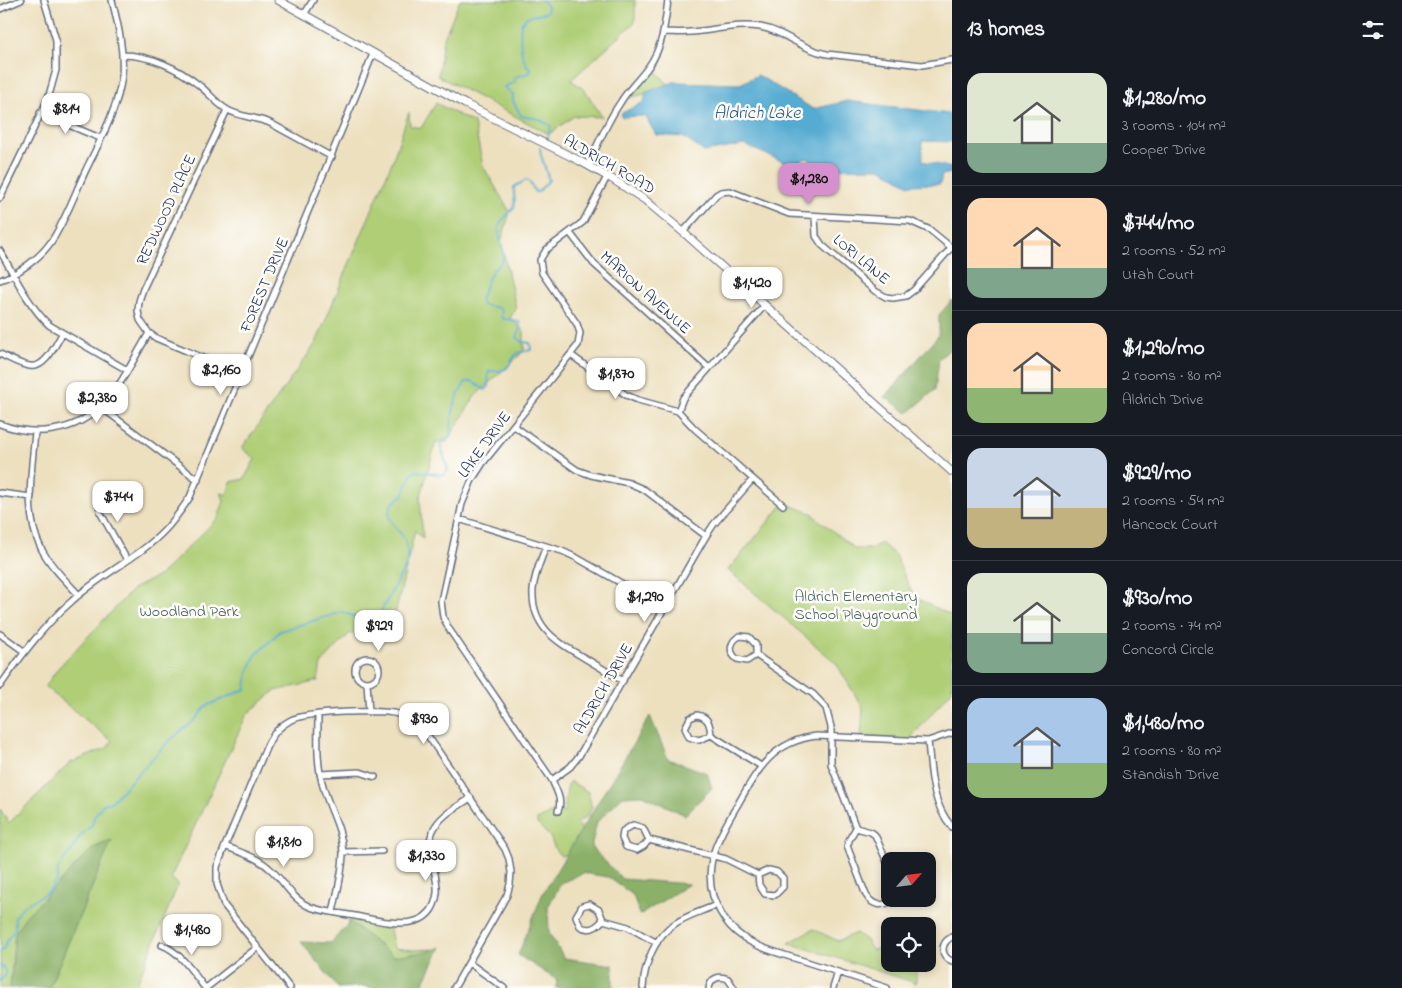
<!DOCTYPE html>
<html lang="en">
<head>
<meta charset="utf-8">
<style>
	body { margin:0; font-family:"Indie Flower",sans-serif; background:#20242c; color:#f1f3f6; height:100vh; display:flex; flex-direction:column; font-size:19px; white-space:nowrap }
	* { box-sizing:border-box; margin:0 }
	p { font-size:16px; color:#9ea1a6 }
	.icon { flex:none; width:28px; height:28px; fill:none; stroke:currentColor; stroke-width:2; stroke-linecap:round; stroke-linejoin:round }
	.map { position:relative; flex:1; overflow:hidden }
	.sheet { display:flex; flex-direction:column; background:#171b24; width:450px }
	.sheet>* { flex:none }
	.needle { width:32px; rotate:62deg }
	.tools { position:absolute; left:881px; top:852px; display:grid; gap:10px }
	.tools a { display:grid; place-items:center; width:55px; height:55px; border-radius:10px; background:#171b24; box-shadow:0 2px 8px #0003; font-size:25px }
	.price { position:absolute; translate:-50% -42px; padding:0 11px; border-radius:10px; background:#fff; color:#222; font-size:16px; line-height:32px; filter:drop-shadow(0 1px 2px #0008) }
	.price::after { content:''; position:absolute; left:50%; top:30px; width:15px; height:11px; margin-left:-8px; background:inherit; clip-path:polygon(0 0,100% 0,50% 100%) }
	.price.current { background:#d690ce; color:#111 }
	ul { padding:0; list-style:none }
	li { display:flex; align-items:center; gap:15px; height:125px; padding:0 15px }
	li+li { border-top:1px solid #363941 }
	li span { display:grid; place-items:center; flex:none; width:140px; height:100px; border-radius:15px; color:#555 }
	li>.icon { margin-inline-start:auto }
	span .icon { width:60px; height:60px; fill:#fffc; stroke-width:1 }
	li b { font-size:21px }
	h2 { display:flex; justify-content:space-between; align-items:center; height:60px; padding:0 15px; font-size:21px }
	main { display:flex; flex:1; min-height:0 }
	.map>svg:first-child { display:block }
	.green { fill:#afce76; stroke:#657e6a }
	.forest { fill:#8bb167; stroke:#537062 }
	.water { fill:#55abd2; stroke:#386d98 }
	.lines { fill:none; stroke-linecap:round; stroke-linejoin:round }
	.stream { stroke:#55abd2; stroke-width:2 }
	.minor-casing { stroke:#646d80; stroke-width:8 }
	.secondary-casing { stroke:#646d80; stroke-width:9 }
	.minor { stroke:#fff; stroke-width:5 }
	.secondary { stroke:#fff; stroke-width:7 }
	.labels { text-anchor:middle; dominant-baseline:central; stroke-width:5; stroke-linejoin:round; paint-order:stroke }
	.street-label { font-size:16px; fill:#1b2f5e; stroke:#fdfcf7 }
	.park-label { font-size:16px; fill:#475f65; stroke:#fdfcf7 }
	.water-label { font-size:18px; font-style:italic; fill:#2f5a87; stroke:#fdfcf7 }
</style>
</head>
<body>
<main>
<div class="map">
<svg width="952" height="988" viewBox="0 0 952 988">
	<rect width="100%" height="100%" fill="#fdfcf7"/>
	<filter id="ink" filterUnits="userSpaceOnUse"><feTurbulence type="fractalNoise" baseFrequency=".02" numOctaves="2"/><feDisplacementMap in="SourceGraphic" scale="10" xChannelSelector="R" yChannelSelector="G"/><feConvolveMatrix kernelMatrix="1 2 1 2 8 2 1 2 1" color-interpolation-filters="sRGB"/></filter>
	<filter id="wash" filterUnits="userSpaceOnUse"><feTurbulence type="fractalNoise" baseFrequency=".0096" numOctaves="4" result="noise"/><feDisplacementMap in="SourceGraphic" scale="20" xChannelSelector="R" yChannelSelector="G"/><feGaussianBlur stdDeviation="1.12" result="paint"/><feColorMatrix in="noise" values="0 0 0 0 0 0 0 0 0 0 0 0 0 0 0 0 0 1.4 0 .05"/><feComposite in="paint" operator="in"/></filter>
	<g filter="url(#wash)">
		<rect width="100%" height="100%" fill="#ede0bf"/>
		<path class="green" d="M460,0H635V22L571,80L585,90L602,117L574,116L549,134L438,76L443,40Z
			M655,69L664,80L676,91L646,92L645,94L628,98Z
			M436,103L474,123L483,166L510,212L501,242L516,308L510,318L524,331V351L475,396L447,442H436L420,499L423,539L415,530L395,615L400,626L349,634L321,664L318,681L275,691L247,714L171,877L178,885L135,988H49L111,840L15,933L10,988H0V809L9,823L70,763L107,748L112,741L45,687L58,668L133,589L160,575L218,518L224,501L221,492L226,495L231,482L244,479L255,459L242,448L316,343L392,162L409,112L410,126L421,128Z
			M784,503L814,514V516L855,549H870L881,543L895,555L914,597L952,616V690L909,740L861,737L863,708L836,663L728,570Z
			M569,782H571L588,792L592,808L585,818L576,822L585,833L569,853L561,856L556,851L550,837L537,824V820L554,811L564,812L567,789Z
			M349,921L365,922L390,929L394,948L413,950L433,949L399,973L348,946Z
			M813,929L838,941L856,933L867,941L872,950L890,946V964H916V983L789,943Z"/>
		<path class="forest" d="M952,300V347L939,359L935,390L908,413L885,397L939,335V315Z
			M650,716L668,759L707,773L712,788L685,815L643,795L623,796L597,822L591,847L622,879L689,884L640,915L633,895L608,877L583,873L561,883L548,907L549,933L564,958L613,965V988H556L557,980L518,955L542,895Z
			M112,840L49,988H10L15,933L25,917L93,848Z
			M350,922L393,956L426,952L441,947L421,988H368L369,986L338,988L301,942L331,943Z"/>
		<path class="water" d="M758,75L813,109L847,101L950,114L952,118V142L922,141L923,161L952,168V173L942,175L940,184L909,185L880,168L823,169L807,158L791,165L744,145L704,152L683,137L656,135L645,116L621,117L622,113L644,102L646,92L674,82L740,84Z"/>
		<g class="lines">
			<path class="stream" d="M542,0L548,8L547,12L527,17L521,23C520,39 519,53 528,67H530L531,71C526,76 518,74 513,79L515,82L504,87L513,95V101L521,116L539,119L551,126L547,141
				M0,951L4,949L7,940L15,929V917L23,906L48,892L57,880L58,869L68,854L72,851L80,836L92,825L94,817L103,804L111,802L168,742L196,719L206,706L246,689L248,671L256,655L280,631L342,612L365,621L379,615L408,562L406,541L391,521L389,515L391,505L403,495L411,475L416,471L444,475L448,470L440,443C444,439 448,438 452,434C449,418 456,395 466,382L472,381L485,390L489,386L488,376L489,371H500L507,368C518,353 510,354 531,350L530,343L523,342L517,338C524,320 519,320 503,319L501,316L502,311L499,308L482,305L480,300C484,291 487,279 492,271C495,267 501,265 503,259C506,248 495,235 500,224C503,217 511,213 514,206C516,203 513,193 514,187L526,180L529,181L535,192H538L549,180L541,155L540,148
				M0,966C8,970 6,976 0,981"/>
		</g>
	</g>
	<g filter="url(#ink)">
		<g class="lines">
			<defs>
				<path id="minor" d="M0,9L21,0
					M304,15L313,0
					M664,32C673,32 682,33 691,32C713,31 737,23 760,27C785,31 802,50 827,54L922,65L952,60
					M122,55C150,55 178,68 200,86C209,93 216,103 226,109C238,117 256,117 270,123L332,157
					M227,110L143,289L139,301L138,311L140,320L149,333L156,338L241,374
					M40,113L100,138
					M588,165C598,144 607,122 620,103C628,89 640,79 649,66C663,46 665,24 668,0
					M0,198L48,99L56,70V40L44,0
					M815,216L816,236L822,245L875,291L886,297L893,298L906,296L914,290L951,248
					M683,232L716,195L721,192L730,191L789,214L910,221L930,230L952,248
					M570,233L594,264L709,368
					M0,251C15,276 28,305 49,325L127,370
					M0,280C18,274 40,258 51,242C65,221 74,196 84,174C99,142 118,110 122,75C124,49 118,24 112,0
					M765,305L683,398L678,411L695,429L783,505
					M0,354C9,358 20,365 30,366C45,369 56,344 62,334
					M571,355L626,395L638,400L678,411
					M101,407L198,480
					M0,424C18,431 34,433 53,430C107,422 124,375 149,333
					M514,426L577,470L591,475L629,483L645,490L706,536
					M35,432C32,469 23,516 42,550C51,567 66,581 79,595
					M99,489L100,512L127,560
					M0,493L31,497
					M459,519L562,551L577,558L665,608
					M546,546C541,560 534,575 533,590C531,626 556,642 583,657C596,665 610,673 623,681
					M0,634L25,652
					M740,636L749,637L756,645V655L747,661L737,659C728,652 730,641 740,636Z
					M756,655L813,694L826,708L831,727V764L856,828
					M355 670a12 12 0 1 1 24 0a12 12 0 1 1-24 0Z
					M367,683L369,712
					M0,686C21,656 44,625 72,601C100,575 138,558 164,531C174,521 182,509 190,497L373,54
					M318,714C318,738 316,763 323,786C329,809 342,828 343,852C343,872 337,893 333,912
					M697,715C709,717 710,725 711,735L699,740L689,737L685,728L690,718Z
					M711,735L761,766
					M928,741C931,771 931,803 952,827
					M320,774L360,772L375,777
					M552,780L570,767L579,756L706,536L714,524L752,480
					M558,811C563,800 556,790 552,780L449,629L443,617L441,601L462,504L472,480L483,463L578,345L580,333L577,324L542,273L540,260L546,250L583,222L607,177
					M633,825L643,828L649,840L644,846L637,850L626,847L622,838L623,831Z
					M649,840L726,859L758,875
					M225,846C239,852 257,857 269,868C284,880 291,899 310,907C324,912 340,913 355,916C382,921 432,937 437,893C439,873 424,853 432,833C438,816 457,807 471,798
					M343,852L382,851
					M890,869L875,835L871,832L856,828L850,838L847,846L866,895C873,907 884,907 894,899
					M769,870L777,872L783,878V887L775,895L765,894L759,885L758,875Z
					M589,904L599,910L603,920C596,928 589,932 580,926L576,916L582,906Z
					M603,920L628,927L657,943
					M952,937C940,943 940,956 952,961
					M162,945C181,952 193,973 205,988
					M469,963L504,988
					M206,988L258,947
					M290,988L224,905L217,884V867L225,846L266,748C271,736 279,726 291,720C306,712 382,709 398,714C409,716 417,722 424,730L505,849L509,859L511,872L510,884L507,895L454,988
					M643,988C644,965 655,935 676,923C688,915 703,911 716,905
					M709,988C711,978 719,975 728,979L734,988
					M833,988L838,972
					M887,988C860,979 834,971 807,962C780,953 750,948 730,926C722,917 717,907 713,896C703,861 721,833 738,804C758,769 773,741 817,736L928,741L952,733"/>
				<path id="secondary" d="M278,0L465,104L580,161L612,179L645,200L683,232L952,472"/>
			</defs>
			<use href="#minor" class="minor-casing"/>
			<use href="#secondary" class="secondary-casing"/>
			<use href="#minor" class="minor"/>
			<use href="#secondary" class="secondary"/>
		</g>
	</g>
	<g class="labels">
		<g class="street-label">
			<text transform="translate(609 165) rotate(30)">ALDRICH ROAD</text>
			<text transform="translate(167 210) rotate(-65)">REDWOOD PLACE</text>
			<text transform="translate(861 260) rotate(40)">LORI LANE</text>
			<text transform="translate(265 285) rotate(-67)">FOREST DRIVE</text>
			<text transform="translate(645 293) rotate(42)">MARION AVENUE</text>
			<text transform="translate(485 445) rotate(-54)">LAKE DRIVE</text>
			<text transform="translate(604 689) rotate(-60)">ALDRICH DRIVE</text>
		</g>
		<g class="park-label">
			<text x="856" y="597">Aldrich Elementary<tspan x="856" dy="18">School Playground</tspan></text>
			<text x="189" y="612">Woodland Park</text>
		</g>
		<g class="water-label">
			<text x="757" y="114">Aldrich Lake</text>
		</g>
	</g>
</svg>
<div class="tools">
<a><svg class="needle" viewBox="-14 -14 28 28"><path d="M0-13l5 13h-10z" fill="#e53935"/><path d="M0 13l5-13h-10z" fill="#9ea1a6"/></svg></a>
<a><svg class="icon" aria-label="locate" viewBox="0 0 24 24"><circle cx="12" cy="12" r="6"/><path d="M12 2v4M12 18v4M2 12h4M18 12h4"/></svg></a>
</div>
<b class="price" style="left:66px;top:135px">$814</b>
<b class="price current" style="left:809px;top:205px">$1,280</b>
<b class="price" style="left:752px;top:309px">$1,420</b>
<b class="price" style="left:221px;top:396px">$2,160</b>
<b class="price" style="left:616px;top:400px">$1,870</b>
<b class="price" style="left:97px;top:424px">$2,380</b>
<b class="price" style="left:118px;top:523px">$744</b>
<b class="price" style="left:645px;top:623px">$1,290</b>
<b class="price" style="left:379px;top:652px">$929</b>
<b class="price" style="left:424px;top:745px">$930</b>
<b class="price" style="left:284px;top:868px">$1,810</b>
<b class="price" style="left:426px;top:882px">$1,330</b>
<b class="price" style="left:192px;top:956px">$1,480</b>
</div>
<section class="sheet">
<h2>13 homes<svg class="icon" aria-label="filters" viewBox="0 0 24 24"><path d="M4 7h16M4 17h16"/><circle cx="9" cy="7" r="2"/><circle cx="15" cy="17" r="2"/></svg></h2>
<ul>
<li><span style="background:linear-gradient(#dfe7d0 70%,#7fa58c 0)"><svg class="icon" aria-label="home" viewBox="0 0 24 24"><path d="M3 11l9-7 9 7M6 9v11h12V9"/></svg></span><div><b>$1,280/mo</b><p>3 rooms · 104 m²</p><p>Cooper Drive</p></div></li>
<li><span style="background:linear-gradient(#ffd9b3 70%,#7fa58c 0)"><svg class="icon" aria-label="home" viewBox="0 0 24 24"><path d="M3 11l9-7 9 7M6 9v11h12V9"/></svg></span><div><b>$744/mo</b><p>2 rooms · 52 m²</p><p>Utah Court</p></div></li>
<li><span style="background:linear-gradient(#ffd9b3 65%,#8fb573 0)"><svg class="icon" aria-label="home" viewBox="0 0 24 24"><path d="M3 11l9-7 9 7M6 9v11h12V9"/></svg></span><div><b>$1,290/mo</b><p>2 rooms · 80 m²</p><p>Aldrich Drive</p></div></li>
<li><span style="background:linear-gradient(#c9d6e8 60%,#c2b280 0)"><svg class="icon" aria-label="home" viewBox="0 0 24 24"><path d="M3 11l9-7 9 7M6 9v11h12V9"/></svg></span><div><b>$929/mo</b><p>2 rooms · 54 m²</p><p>Hancock Court</p></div></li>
<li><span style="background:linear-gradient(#dfe7d0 60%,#7fa58c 0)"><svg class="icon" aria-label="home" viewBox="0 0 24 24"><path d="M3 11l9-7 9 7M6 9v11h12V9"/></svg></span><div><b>$930/mo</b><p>2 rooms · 74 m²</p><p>Concord Circle</p></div></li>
<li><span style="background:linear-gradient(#a9c7e8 65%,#8fb573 0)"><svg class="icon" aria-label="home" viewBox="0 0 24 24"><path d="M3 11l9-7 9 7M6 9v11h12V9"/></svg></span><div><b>$1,480/mo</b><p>2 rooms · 80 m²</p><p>Standish Drive</p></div></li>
</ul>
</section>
</main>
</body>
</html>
